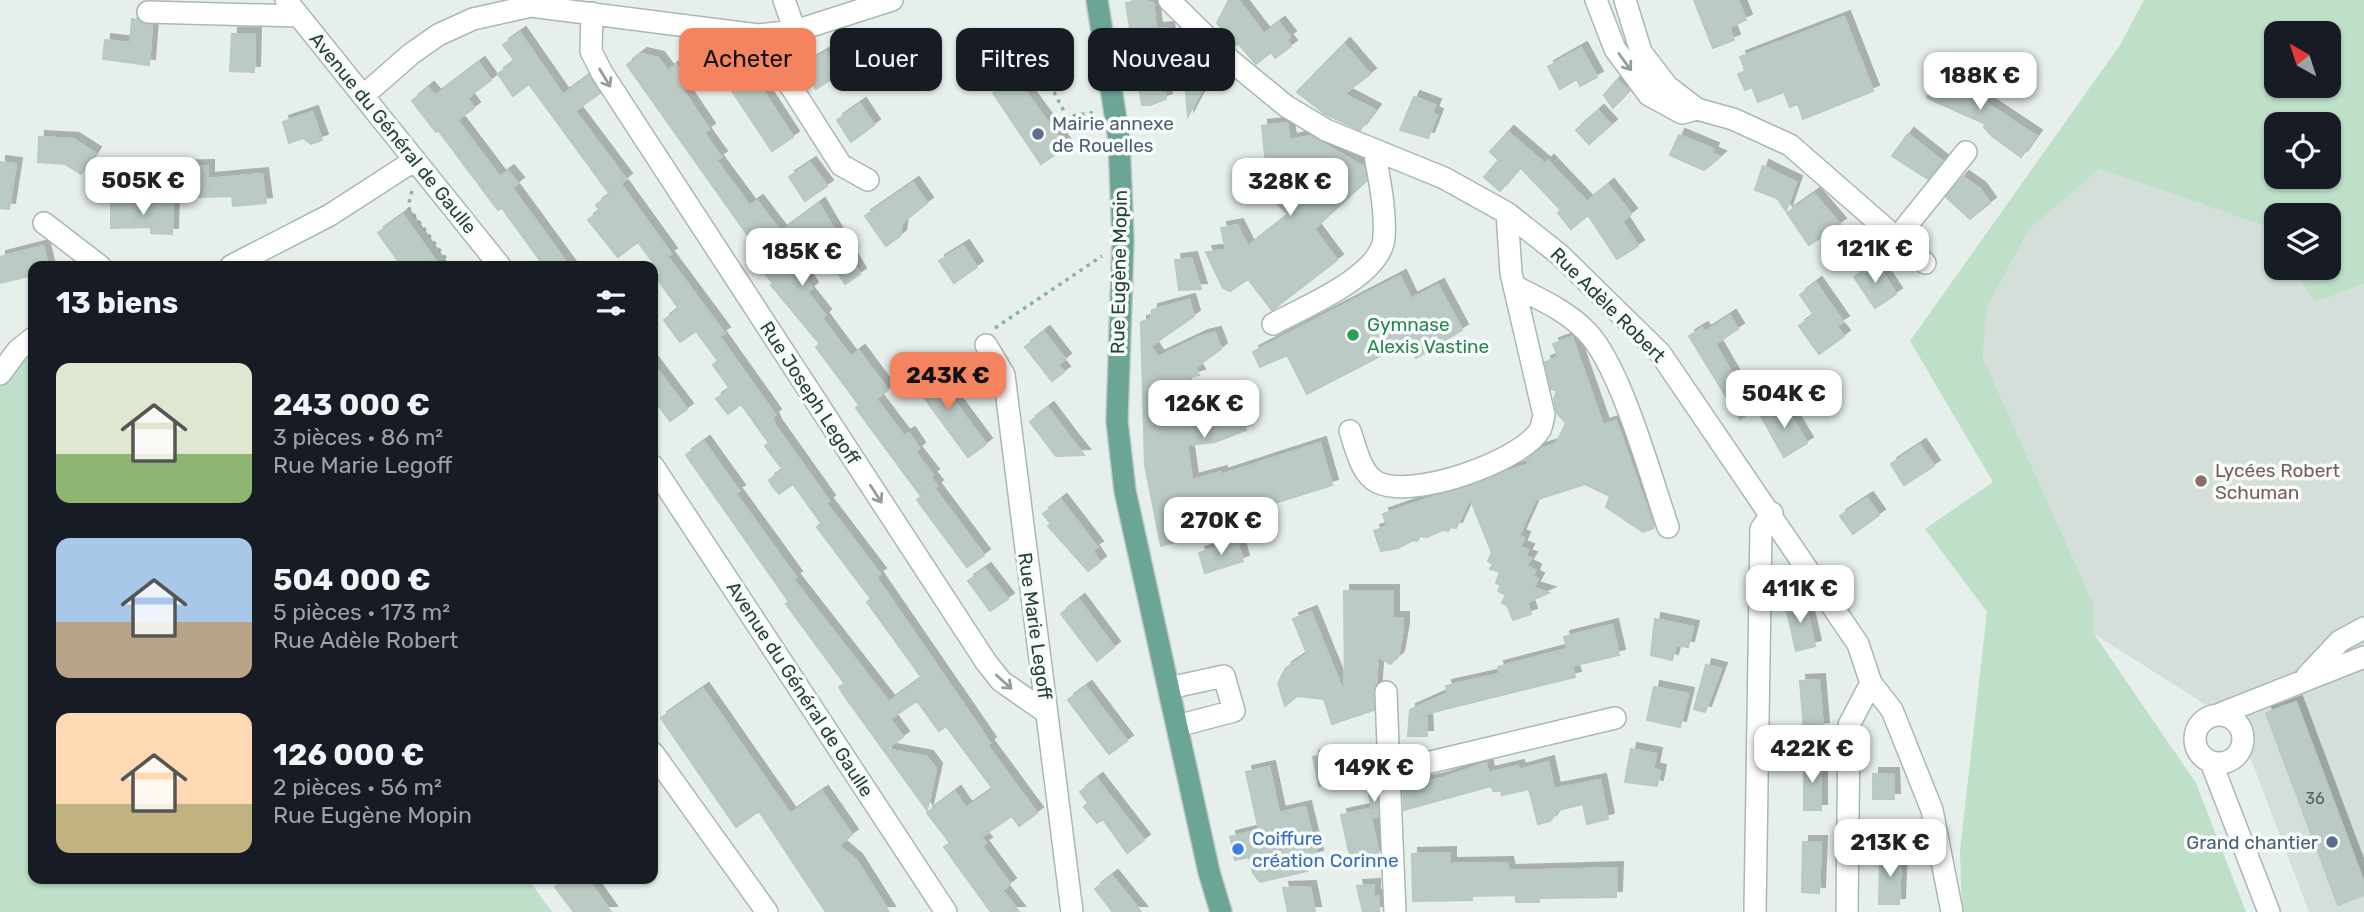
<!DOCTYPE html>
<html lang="fr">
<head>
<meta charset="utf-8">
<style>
	body { margin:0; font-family:Rubik,sans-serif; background:#242831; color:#f1f3f6; height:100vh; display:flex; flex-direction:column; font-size:26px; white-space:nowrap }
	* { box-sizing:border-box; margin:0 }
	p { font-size:23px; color:#9ea1a6 }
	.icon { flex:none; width:38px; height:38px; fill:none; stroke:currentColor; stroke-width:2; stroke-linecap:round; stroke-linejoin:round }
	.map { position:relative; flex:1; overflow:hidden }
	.panel { position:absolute; left:28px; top:261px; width:630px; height:623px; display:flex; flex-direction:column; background:#171b24; border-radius:14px; box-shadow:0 2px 5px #0004 }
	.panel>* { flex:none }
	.banner { position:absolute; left:679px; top:28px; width:665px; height:63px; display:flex; gap:14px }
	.needle { width:46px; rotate:321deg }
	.tools { position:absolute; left:2264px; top:21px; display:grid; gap:14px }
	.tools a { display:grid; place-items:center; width:77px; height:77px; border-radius:14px; background:#171b24; box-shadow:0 2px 5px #0004; font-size:35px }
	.price { position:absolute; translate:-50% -60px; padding:0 16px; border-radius:14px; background:#fff; color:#222; font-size:23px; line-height:46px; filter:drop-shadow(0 2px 4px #0008) }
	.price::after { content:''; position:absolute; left:50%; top:42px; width:21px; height:16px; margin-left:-10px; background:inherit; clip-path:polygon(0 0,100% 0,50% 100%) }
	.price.selected { background:#f4845f; color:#111 }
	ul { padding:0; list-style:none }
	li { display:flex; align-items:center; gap:21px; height:175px; padding:0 28px }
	li span { display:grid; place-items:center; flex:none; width:196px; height:140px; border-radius:14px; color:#555 }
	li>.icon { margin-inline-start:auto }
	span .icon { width:84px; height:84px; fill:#fffc; stroke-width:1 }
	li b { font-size:30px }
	h2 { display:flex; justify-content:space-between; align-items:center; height:84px; padding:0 28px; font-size:30px }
	.pill { padding:0 24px; border-radius:14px; background:#171b24; box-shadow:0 2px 5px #0004; font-size:24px; line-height:63px }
	.pill.selected { background:#f4845f; color:#111 }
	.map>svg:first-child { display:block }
	.built { fill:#d4dfda }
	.green { fill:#bfe0c8; fill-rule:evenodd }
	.building { fill:#bbcac4; stroke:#b8c9c2; stroke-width:2; filter:url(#shadow) }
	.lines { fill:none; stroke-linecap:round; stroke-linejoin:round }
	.minor-casing { stroke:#a8b8b2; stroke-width:24 }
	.major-casing { stroke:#c2cac8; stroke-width:24 }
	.path { stroke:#86b3a5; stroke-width:3.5; stroke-dasharray:3.5 5; stroke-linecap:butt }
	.minor { stroke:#fff; stroke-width:21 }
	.major { stroke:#6aa596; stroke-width:21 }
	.oneway { stroke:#92a09c }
	.service-dot { fill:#5c6f8a; stroke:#f7fbf9; stroke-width:2.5 }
	.leisure-dot { fill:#2e9e5b; stroke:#f7fbf9; stroke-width:2.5 }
	.education-dot { fill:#8d6e63; stroke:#f7fbf9; stroke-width:2.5 }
	.shop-dot { fill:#3f7fe0; stroke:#f7fbf9; stroke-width:2.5 }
	.labels { text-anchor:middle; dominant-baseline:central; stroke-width:7; stroke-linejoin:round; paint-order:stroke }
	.number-label { font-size:16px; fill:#4a645c }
	.service-label { font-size:19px; fill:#4e5e75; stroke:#f7fbf9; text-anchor:start }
	.street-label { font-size:19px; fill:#24423a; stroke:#f7fbf9 }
	.leisure-label { font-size:19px; fill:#27864d; stroke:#f7fbf9; text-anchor:start }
	.education-label { font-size:19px; fill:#785e54; stroke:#f7fbf9; text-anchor:start }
	.shop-label { font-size:19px; fill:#366cbe; stroke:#f7fbf9; text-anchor:start }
</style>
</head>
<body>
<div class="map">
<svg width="2364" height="912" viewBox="0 0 2364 912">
	<defs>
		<filter id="shadow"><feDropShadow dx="6" dy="-6" stdDeviation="0" flood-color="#0004"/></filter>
	</defs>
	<rect width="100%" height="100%" fill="#e6efeb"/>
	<path class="built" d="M2100,169L2265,226L2277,244V268H2292L2315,302L2364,284V912H2309L2238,725L2094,634V605L1983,358L1987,307L2030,228Z"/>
	<path class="green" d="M2144,0H2364V284L2315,302L2292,268H2329V215H2277V244L2265,226L2100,169L2030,228L1987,307L1983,358L2094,605V634L2196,783L2246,912H1962L1960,851L1987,612L1925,529L1993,482L1910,341L2120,45ZM2277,33H2329V86H2277ZM2277,124H2329V177H2277Z
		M33,327V878L528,879L552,912H0V363Z"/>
	<path class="building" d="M1142,0L1153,3L1156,29L1168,28L1171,49L1160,61L1166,99L1150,105H1142L1126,3Z
		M1229,0H1238L1264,34L1279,23L1290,37L1286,40L1291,46L1275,58L1271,52L1256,64L1238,43L1235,46L1217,23Z
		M1694,0H1738L1746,20L1729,27L1734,40L1713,48Z
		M1844,17L1873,91L1803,119L1798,104L1790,107L1784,92L1758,102L1752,87L1745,90L1738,74L1746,71L1740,57Z
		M132,19L152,25L149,65L103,59L105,40L130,43Z
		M520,33L563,95L589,76L600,93L575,111L626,179L609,193L529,84L513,96L498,74L515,61L503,45Z
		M232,34H255L254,72L230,71Z
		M1344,44L1370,74L1344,94L1375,110L1360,130L1325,114L1297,92Z
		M1581,48L1597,77L1580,86L1577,79L1560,89L1548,67Z
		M826,52L840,73L816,89L802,67Z
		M641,54L658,58L668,71L676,65L693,86L682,89L709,129L704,133L721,157L716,160L750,206L757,201L781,232L819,204L860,274L845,284L812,230L786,250L812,288L807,292L825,315L822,318L851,357L859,351L888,390L876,399L904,436L909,433L919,448L915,452L933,475L930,477L937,486L934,488L984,555L967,567L917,500L928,491L921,496L856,408L859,405L816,347L820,344L771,285L773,284L761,268L768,264L627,65Z
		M1198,58L1214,67L1188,116L1185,82Z
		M479,63L491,80L467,98L474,108L457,120L500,177L508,171L518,183L512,188L569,266H544L502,208L498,210L438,130L436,132L412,101L428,88L435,96Z
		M748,68L793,137L772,151L726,82Z
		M1939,72L1982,91L1979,98L2036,136L2021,157L1992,136L1984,127L1986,124L1927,98Z
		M1015,77L1066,147L1041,164L993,93Z
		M1617,80L1629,91L1613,108L1604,95Z
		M1414,97L1435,105L1432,113L1437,115L1428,138L1400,130Z
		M860,104L874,125L851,142L837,120Z
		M1598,111L1611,125L1589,144L1576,130Z
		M312,112L322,140L311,144L303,138L289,143L283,122Z
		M1287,123L1290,140L1310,136L1364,167L1366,181L1314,229L1337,260L1272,310L1248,279L1230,291L1223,288L1206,252L1226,250L1221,228L1237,225L1248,247L1289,215L1269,196L1262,126Z
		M1508,132L1545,164L1548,161L1587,202L1608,185L1631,214L1622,221L1638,246L1617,259L1588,215L1571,229L1558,213L1561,210L1520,167L1500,191L1484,177L1499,160L1490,152Z
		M1908,134L1942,161L1928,179L1892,156Z
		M1679,135L1713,149L1711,153L1720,157L1704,170L1670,155Z
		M39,137L73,139L95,153L81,174L65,164L38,162Z
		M0,162L16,164L9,209L0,208Z
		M810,163L827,186L805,201L789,177Z
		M208,166V179L262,174L266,203L233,206L232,196L163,198V167Z
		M1763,166L1796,182L1786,211L1777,198L1755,190Z
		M1963,177L1980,189L1990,203L1970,219L1946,197Z
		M913,183L927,203L902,223L900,236L886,246L865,216Z
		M622,186L671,254L667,256L724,333L719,336L775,415L772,417L775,425L829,501L826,503L880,574L876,577L990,743L987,745L1037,813L1019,826L1012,816L981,837L986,843L982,846L1010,884L1002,890L1019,912H991L944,847L950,843L927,813L955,792L966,808L993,789L946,726L939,731L917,701L890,719L903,737L886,749L927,757L936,769L927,810L843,694L839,687L845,684L786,604L789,602L686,455L704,442L739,491L735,493L796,577L793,579L889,702L922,678L867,602L871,599L817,527L821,523L793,484L779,494L773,487L769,480L783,470L765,446L769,443L741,404L728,414L716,399L730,389L713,365L718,361L696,331L680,342L664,320L679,309L656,277L661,273L638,242L618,257L588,220L600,211L596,205Z
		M1814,194L1840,224L1809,245L1787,213Z
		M173,203L172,234L151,233V227L111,228V204Z
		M403,215L439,266H402L378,233Z
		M43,246L48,266H33V275L0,283V257Z
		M963,246L977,267L954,283L939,261Z
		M1191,258L1201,289L1179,290L1175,260Z
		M1876,263L1896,294L1875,308L1854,277Z
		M1400,276L1411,299L1438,285L1462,330L1416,358L1407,342L1307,394L1287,355L1260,367L1253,352Z
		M1816,283L1843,322L1836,326L1844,336L1819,354L1799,326L1814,315L1800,295Z
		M1189,300L1194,316L1151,346L1158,357L1202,336L1215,333L1221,349L1195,368L1199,375L1185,379L1186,407L1233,399L1246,430L1215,442L1187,445L1192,480L1221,472V475L1320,443L1332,485L1262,507L1260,501L1196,519L1201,535L1161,546L1145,465L1141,322L1151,319L1152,310Z
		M1730,316L1738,329L1715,344L1753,410L1740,419L1689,336L1702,328L1705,332Z
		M1044,332L1065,359L1058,365L1064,372L1052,381L1025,347Z
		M1572,337L1603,425L1616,421L1654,528L1643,532L1606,507L1610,496L1585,484L1535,500L1519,536L1524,538L1520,547L1528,550L1525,556L1531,558L1526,566L1535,570L1533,576L1538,579L1533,588L1549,593L1527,602L1531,614L1513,620L1507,605L1502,603L1506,595L1498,591L1501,585L1496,583L1500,572L1490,569L1493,564L1488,561L1492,553L1470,498L1456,528L1451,527L1448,531L1442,530L1427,537L1420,536L1417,541L1413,540L1398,548L1381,551L1374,531L1387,526L1383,514L1529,464L1527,459L1540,449L1556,444L1566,423L1557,413L1554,399L1557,391L1551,389L1545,362L1558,357L1553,344Z
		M653,364L687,409L670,421L653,398Z
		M929,367L986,444L968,457L911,380Z
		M1783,403L1807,443L1784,457L1761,416Z
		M1048,408L1069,436L1084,455L1056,456L1030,422Z
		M1920,445L1934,466L1904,485L1891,464Z
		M1867,498L1879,515L1853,534L1840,516Z
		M1061,500L1097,547L1092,550L1100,562L1088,571L1048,526L1051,524L1043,514Z
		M1237,541L1243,561L1205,573L1199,553Z
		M985,569L1008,599L990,611L968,581Z
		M1344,591H1393V618H1403V629L1398,657L1390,664L1378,656L1374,710L1332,724L1324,699L1297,696L1285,706L1278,683L1286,668L1307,654L1293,619L1311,612L1345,696Z
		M1804,599L1815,646L1796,651L1785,603Z
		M1079,600L1114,647L1097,661L1061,614Z
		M1655,619L1693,627L1688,647L1676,645L1672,660L1651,655Z
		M1612,625L1619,655L1572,666L1575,677L1417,716H1426L1427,736H1408L1410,710L1448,693L1446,686L1500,674L1498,667L1567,649L1564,637Z
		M1706,665L1721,669L1705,712L1694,709Z
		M1819,680L1823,728L1804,730L1800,681Z
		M1086,687L1127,741L1109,754L1068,700Z
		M1654,687L1688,694L1680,727L1647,720Z
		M703,689L790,814L822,792L852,835L838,845L856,860L889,912H826L759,811L736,827L661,718Z
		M2296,702L2364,883V895L2338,905L2266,713Z
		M1631,749L1656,754L1653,769L1660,771L1657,786L1625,782Z
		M1329,753L1336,782L1319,786L1313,757Z
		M1375,759L1376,777L1367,784L1362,763Z
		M1804,761H1821V810H1804Z
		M1548,762L1554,789L1600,780L1608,819L1587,824L1583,804L1558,810L1550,821L1538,824L1529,789L1502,795L1501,791H1493L1488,773L1518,766L1519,770Z
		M1486,763L1491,786L1404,810L1403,787L1443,778Z
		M1269,767L1279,813L1305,807L1317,856L1304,859L1307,871L1260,882L1253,873L1249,857L1235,860L1230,837L1259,830L1246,772Z
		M1873,774H1893L1894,799H1873Z
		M1097,779L1144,840L1127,853L1103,819L1097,823L1084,807L1088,803L1080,792Z
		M1377,793L1378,816L1374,817L1369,795Z
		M1369,809L1379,855L1351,861L1341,815Z
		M1803,842H1821L1819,893L1802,892Z
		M1450,853V864L1507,863L1509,871L1617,868L1616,897L1539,898V902H1516V895L1472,896V900L1413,901L1412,854Z
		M1880,854L1901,855L1899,904H1879Z
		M1112,876L1141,912H1113L1095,889Z
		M567,878H587L611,912H574L555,887Z
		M1374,885V896H1379V912H1363L1357,886Z
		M1310,887L1315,912H1288L1283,888Z"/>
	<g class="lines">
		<defs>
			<path id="minor" d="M286,0L500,266
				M784,0L795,31
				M1169,0L1230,60L1286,106L1326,130L1444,178L1507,213L1560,255L1660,353L1858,644L1871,683L1892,710L1932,810L1952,912
				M1596,0L1615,49L1649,95L1682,113L1697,109
				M1625,0L1641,52L1667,86L1697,109L1733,119L1790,145L1925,263
				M148,12L298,16
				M592,13L591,51L602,73L986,662L1001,681L1047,713
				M758,35L841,165L868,180
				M363,96L411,54L438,35L473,19L531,6L758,35L795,31L892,0
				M44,223L100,266
				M1896,239L1966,152
				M231,266L330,215L415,160
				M1514,286C1540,299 1567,311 1587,332C1621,367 1651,478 1668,527
				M1273,324C1304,307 1382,276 1384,237C1386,209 1379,178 1374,150
				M986,345L1004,375L1072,912
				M0,374L18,350L33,338
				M1350,431C1356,448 1361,474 1377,482C1411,500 1520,462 1540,430C1542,426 1543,419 1544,415L1511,273L1507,213
				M653,466L946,912
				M2307,676L2340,641L2364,628
				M1169,688L1224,676L1234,711L1177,726
				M1386,692L1389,772
				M2220,714L2364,657
				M2195 739a24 24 0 1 1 48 0a24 24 0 1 1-48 0Z
				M653,753L767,912
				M2211,762L2269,912
				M1395,912L1389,772L1615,718
				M1755,912L1761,529L1772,513
				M1847,912L1849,725L1871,683"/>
			<path id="major" d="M1097,0L1119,139L1123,241L1117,421L1125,491L1209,872L1221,912"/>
		</defs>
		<use href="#minor" class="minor-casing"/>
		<use href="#major" class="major-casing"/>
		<path class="path" d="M1054,92L1067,117L1096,112
			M412,191L408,207L451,266
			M995,328L1102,256"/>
		<use href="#minor" class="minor"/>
		<use href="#major" class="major"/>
	</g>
	<defs><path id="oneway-shaft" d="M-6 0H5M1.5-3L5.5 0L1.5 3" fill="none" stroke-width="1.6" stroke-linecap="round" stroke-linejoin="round" transform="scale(1.75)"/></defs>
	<g class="oneway">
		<use href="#oneway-shaft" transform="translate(1625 62) rotate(54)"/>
		<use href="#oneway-shaft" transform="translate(605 78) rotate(59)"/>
		<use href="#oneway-shaft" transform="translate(876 494) rotate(57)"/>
		<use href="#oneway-shaft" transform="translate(1004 682) rotate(42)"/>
	</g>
	<g class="service-dot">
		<circle cx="1038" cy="134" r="7"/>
		<circle cx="2332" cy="842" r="7"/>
	</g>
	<circle class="leisure-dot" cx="1353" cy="335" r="7"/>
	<circle class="education-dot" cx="2201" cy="481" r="7"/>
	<circle class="shop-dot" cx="1238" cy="849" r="7"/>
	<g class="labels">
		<g class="number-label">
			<text x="2315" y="798">36</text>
		</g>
		<g class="service-label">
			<text x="1052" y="123">Mairie annexe<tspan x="1052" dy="22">de Rouelles</tspan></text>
			<text x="2318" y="842" text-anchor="end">Grand chantier</text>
		</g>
		<g class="street-label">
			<text transform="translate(393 133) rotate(51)">Avenue du Général de Gaulle</text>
			<text transform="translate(1119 272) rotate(-89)">Rue Eugène Mopin</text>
			<text transform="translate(1608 305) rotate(45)">Rue Adèle Robert</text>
			<text transform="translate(810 393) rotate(57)">Rue Joseph Legoff</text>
			<text transform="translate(1035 626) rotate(82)">Rue Marie Legoff</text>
			<text transform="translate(800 689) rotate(57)">Avenue du Général de Gaulle</text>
		</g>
		<g class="leisure-label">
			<text x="1367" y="324">Gymnase<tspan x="1367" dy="22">Alexis Vastine</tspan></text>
		</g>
		<g class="education-label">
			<text x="2215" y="470">Lycées Robert<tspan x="2215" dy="22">Schuman</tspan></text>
		</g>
		<g class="shop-label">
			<text x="1252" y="838">Coiffure<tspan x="1252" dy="22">création Corinne</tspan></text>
		</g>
	</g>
</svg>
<div class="tools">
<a><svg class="needle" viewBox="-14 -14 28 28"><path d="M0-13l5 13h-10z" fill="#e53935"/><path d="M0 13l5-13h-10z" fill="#9ea1a6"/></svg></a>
<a><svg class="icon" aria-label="locate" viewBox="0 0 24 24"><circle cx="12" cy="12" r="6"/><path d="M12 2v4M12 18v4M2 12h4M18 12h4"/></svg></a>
<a><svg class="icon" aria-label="layers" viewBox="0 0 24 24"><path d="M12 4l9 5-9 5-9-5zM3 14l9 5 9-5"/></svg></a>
</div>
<b class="price" style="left:1980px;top:112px">188K €</b>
<b class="price" style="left:143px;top:217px">505K €</b>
<b class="price" style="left:1290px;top:218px">328K €</b>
<b class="price" style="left:1875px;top:285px">121K €</b>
<b class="price" style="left:802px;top:288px">185K €</b>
<b class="price selected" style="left:948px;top:412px">243K €</b>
<b class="price" style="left:1784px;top:430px">504K €</b>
<b class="price" style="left:1204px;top:440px">126K €</b>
<b class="price" style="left:1221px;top:557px">270K €</b>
<b class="price" style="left:1800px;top:625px">411K €</b>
<b class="price" style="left:1812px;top:785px">422K €</b>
<b class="price" style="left:1374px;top:804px">149K €</b>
<b class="price" style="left:1890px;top:879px">213K €</b>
<div class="banner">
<a class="pill selected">Acheter</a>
<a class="pill">Louer</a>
<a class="pill">Filtres</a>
<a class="pill">Nouveau</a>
</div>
<section class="panel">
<h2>13 biens<svg class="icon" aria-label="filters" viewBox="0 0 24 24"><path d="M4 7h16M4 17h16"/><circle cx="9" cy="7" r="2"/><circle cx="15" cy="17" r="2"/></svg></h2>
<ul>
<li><span style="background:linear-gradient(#dfe7d0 65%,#8fb573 0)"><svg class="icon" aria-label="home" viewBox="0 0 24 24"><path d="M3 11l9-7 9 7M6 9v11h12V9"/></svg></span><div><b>243 000 €</b><p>3 pièces · 86 m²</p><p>Rue Marie Legoff</p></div></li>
<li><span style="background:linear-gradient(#a9c7e8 60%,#b9a48a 0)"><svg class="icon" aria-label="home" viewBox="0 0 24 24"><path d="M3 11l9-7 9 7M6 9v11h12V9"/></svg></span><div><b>504 000 €</b><p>5 pièces · 173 m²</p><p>Rue Adèle Robert</p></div></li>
<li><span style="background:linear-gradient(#ffd9b3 65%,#c2b280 0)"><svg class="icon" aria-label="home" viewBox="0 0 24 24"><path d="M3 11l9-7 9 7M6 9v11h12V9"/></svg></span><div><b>126 000 €</b><p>2 pièces · 56 m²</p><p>Rue Eugène Mopin</p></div></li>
</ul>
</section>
</div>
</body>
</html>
